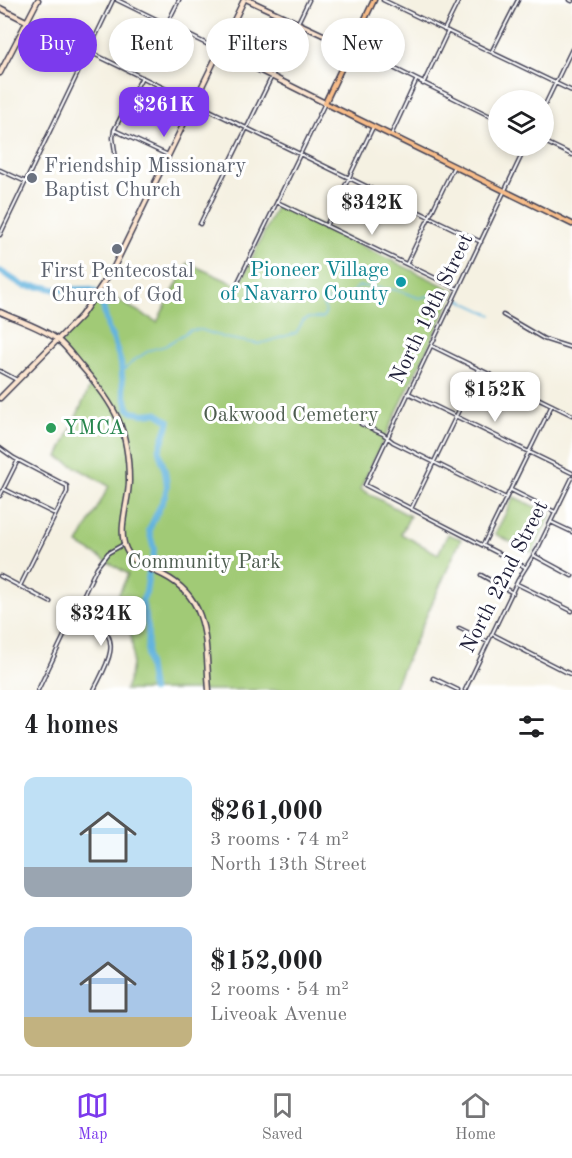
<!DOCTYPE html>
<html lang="en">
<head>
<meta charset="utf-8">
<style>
	body { margin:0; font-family:"Old Standard TT",serif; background:#f2f2f2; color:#202124; height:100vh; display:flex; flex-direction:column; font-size:22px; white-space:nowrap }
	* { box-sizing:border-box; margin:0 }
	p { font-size:20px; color:#757577 }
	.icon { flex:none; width:33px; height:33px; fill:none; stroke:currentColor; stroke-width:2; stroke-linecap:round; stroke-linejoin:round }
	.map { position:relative; height:690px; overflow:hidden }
	.sheet { display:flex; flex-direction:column; background:#fff; flex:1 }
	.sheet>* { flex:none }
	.hud { position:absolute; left:18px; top:18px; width:537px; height:54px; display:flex; gap:12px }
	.tools { position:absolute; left:488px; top:90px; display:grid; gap:12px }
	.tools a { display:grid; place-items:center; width:66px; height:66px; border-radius:50%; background:#fff; box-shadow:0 3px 9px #0003; font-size:30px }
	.price { position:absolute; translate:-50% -51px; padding:0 14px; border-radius:12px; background:#fff; color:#222; font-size:20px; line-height:39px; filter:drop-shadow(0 2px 3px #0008) }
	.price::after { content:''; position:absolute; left:50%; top:36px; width:18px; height:14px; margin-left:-9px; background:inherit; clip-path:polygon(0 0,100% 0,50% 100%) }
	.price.selected { background:#7c3aed; color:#fff }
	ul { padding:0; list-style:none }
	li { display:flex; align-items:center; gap:18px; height:150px; padding:0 24px }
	li span { display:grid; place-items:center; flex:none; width:168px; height:120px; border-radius:12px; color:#555 }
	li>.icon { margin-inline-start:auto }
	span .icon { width:72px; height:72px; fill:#fffc; stroke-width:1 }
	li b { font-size:26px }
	h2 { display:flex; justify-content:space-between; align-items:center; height:72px; padding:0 24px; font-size:26px }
	.pill { padding:0 21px; border-radius:27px; background:#fff; box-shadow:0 3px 9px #0003; font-size:21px; line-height:54px }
	.pill.selected { background:#7c3aed; color:#fff }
	.menu { display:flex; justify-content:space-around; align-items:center; height:84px; border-top:2px solid #e0e0e0; background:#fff; font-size:16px; color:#757577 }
	.menu a { display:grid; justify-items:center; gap:3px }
	.menu .selected { color:#7c3aed }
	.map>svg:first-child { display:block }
	.green { fill:#a1ca76; stroke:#627658; stroke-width:1.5 }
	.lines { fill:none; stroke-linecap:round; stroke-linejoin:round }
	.stream { stroke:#63b4de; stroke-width:1.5 }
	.river { stroke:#63b4de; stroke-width:6 }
	.street-casing { stroke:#424154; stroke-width:5 }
	.secondary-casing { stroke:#424154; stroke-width:7 }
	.primary-casing { stroke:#424154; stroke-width:7 }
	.street { stroke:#fff; stroke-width:2 }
	.secondary { stroke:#fce5d0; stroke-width:4 }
	.primary { stroke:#f8bd89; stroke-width:4 }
	.worship-dot { fill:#6b7280; stroke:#fff; stroke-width:2 }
	.culture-dot { fill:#0f9aa8; stroke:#fff; stroke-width:2 }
	.leisure-dot { fill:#2e9e5b; stroke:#fff; stroke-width:2 }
	.labels { text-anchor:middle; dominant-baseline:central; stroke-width:6; stroke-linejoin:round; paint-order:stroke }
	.worship-label { font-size:21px; fill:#5b616d; stroke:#fff; text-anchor:start }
	.culture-label { font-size:21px; fill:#0d838f; stroke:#fff; text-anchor:end }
	.street-label { font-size:21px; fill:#22223b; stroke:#fff }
	.park-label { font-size:21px; fill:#4e5d50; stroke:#fff }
	.leisure-label { font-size:21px; fill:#27864d; stroke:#fff; text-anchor:start }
</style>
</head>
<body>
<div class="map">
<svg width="572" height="690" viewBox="0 0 572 690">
	<rect width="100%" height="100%" fill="#fff"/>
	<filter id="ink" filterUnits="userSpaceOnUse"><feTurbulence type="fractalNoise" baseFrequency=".0167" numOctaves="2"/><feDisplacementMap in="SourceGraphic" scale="12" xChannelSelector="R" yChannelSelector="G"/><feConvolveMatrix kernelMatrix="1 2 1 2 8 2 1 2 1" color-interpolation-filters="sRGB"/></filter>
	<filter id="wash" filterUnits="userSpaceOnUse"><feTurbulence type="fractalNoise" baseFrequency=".008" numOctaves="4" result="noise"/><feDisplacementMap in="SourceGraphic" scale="24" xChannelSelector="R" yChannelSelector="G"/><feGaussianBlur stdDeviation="1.35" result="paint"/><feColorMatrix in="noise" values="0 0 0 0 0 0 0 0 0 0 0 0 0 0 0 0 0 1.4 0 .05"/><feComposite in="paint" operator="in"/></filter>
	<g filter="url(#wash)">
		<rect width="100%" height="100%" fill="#f5f1e2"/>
		<path class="green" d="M277,205L455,291L360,489L410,516L401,534L438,554L448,534L461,539L393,690H125C140,654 131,630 118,596L128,574L78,544L109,486L58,457L91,384L57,347L105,293L157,322L188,263L239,286Z
			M514,497L551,514L533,553L495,534Z"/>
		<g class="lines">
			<path class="stream" d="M458,299L492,315
				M122,372L133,361L150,350L165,346L190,330H202L225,338L259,344L296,333L303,321L308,318H323L326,311L321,301L322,298L340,304L359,286L397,290L419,298L438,294L448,297"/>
			<path class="river" d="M0,271L24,286L45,287L57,290L87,289L94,291L101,298L109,332L113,338L121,363L123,388L128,408L132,412L143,414L156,413L169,421L159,451L165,471L167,486L165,496L149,530L154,550L152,567
				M149,572L146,593L142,601L148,628L147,656L152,690"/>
		</g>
	</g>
	<g filter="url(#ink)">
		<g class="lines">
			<defs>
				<path id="street" d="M117,0L219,50
					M383,0L572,91
					M570,0L572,1
					M28,22L481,242
					M167,24L179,0
					M444,30L459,0
					M353,48L498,120
					M492,51L518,0
					M423,84L448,31
					M543,109L572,49
					M114,130L168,155
					M391,135L416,81
					M543,141L572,155
					M116,159L113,138L114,130L142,77
					M0,170L26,182
					M277,202L458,289
					M200,224L309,0
					M326,226L373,127
					M0,235L113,0
					M407,263L454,166
					M237,284L325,103
					M503,315L544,339L572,348
					M432,346L572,415
					M0,371L17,380
					M408,393L572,473
					M361,424L383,434L393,442L506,498
					M0,448L14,458L67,486V492L20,586
					M4,489L55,514
					M511,490L555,512
					M0,496L18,460
					M411,509L479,369
					M551,522L572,532
					M483,545L552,405
					M535,556L572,576
					M525,567L365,485L526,146
					M481,575L513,593
					M0,576L50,602
					M517,584L572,611
					M74,614C82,618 91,621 99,626C124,642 102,672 94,690
					M459,628L488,642
					M492,634L572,675
					M433,678L458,690
					M38,690L97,567L108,553L124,544
					M465,690L518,580L538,548L572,478"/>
				<path id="secondary" d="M248,0L351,48
					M0,8L26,21
					M219,50L325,103
					M0,73L38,0
					M0,312C17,320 43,328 58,340C67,347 74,358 82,367C115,405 129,429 129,481C129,502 117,529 126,549C133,564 149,568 163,575C211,599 205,644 209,690
					M0,398L81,316L114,267L244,0"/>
				<path id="primary" d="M374,0L325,103L572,224"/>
			</defs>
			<use href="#street" class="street-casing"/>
			<use href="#secondary" class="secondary-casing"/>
			<use href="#primary" class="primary-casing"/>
			<use href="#street" class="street"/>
			<use href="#secondary" class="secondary"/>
			<use href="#primary" class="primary"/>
		</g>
	</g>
	<g class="worship-dot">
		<circle cx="32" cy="178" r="6"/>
		<circle cx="117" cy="249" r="6"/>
	</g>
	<circle class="culture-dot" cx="401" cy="282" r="6"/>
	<circle class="leisure-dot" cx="51" cy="428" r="6"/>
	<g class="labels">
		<g class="worship-label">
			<text x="44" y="166">Friendship Missionary<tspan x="44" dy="24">Baptist Church</tspan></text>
			<text x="117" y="271" text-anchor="middle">First Pentecostal<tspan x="117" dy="24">Church of God</tspan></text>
		</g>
		<g class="culture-label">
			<text x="389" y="270">Pioneer Village<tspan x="389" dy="24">of Navarro County</tspan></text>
		</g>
		<g class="street-label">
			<text transform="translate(432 309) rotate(-64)">North 19th Street</text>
			<text transform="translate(505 577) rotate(-63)">North 22nd Street</text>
		</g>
		<g class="park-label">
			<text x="291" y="415">Oakwood Cemetery</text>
			<text x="204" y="562">Community Park</text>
		</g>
		<g class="leisure-label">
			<text x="63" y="428">YMCA</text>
		</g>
	</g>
</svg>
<div class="tools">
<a><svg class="icon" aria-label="layers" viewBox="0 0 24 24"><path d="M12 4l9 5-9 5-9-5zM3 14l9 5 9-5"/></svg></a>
</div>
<b class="price selected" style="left:164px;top:138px">$261K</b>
<b class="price" style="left:372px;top:236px">$342K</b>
<b class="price" style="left:495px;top:423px">$152K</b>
<b class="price" style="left:101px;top:647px">$324K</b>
<div class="hud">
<a class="pill selected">Buy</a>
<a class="pill">Rent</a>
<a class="pill">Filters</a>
<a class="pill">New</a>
</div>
</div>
<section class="sheet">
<h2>4 homes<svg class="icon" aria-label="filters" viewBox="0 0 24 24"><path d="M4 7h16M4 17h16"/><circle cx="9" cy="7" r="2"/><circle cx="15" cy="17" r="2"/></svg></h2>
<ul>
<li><span style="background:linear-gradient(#bfe0f5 75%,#9aa5b1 0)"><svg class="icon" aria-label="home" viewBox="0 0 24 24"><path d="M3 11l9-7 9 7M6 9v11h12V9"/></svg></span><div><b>$261,000</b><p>3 rooms · 74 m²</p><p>North 13th Street</p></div></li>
<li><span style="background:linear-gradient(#a9c7e8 75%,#c2b280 0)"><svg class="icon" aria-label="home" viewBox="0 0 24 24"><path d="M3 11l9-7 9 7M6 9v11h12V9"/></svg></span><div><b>$152,000</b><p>2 rooms · 54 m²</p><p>Liveoak Avenue</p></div></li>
</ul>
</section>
<nav class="menu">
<a class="selected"><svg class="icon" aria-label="map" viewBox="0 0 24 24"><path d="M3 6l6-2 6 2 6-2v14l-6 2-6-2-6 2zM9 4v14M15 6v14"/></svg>Map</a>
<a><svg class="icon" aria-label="saved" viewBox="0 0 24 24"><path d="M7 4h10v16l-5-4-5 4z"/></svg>Saved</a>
<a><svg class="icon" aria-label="home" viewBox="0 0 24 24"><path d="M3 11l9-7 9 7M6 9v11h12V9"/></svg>Home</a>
</nav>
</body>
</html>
